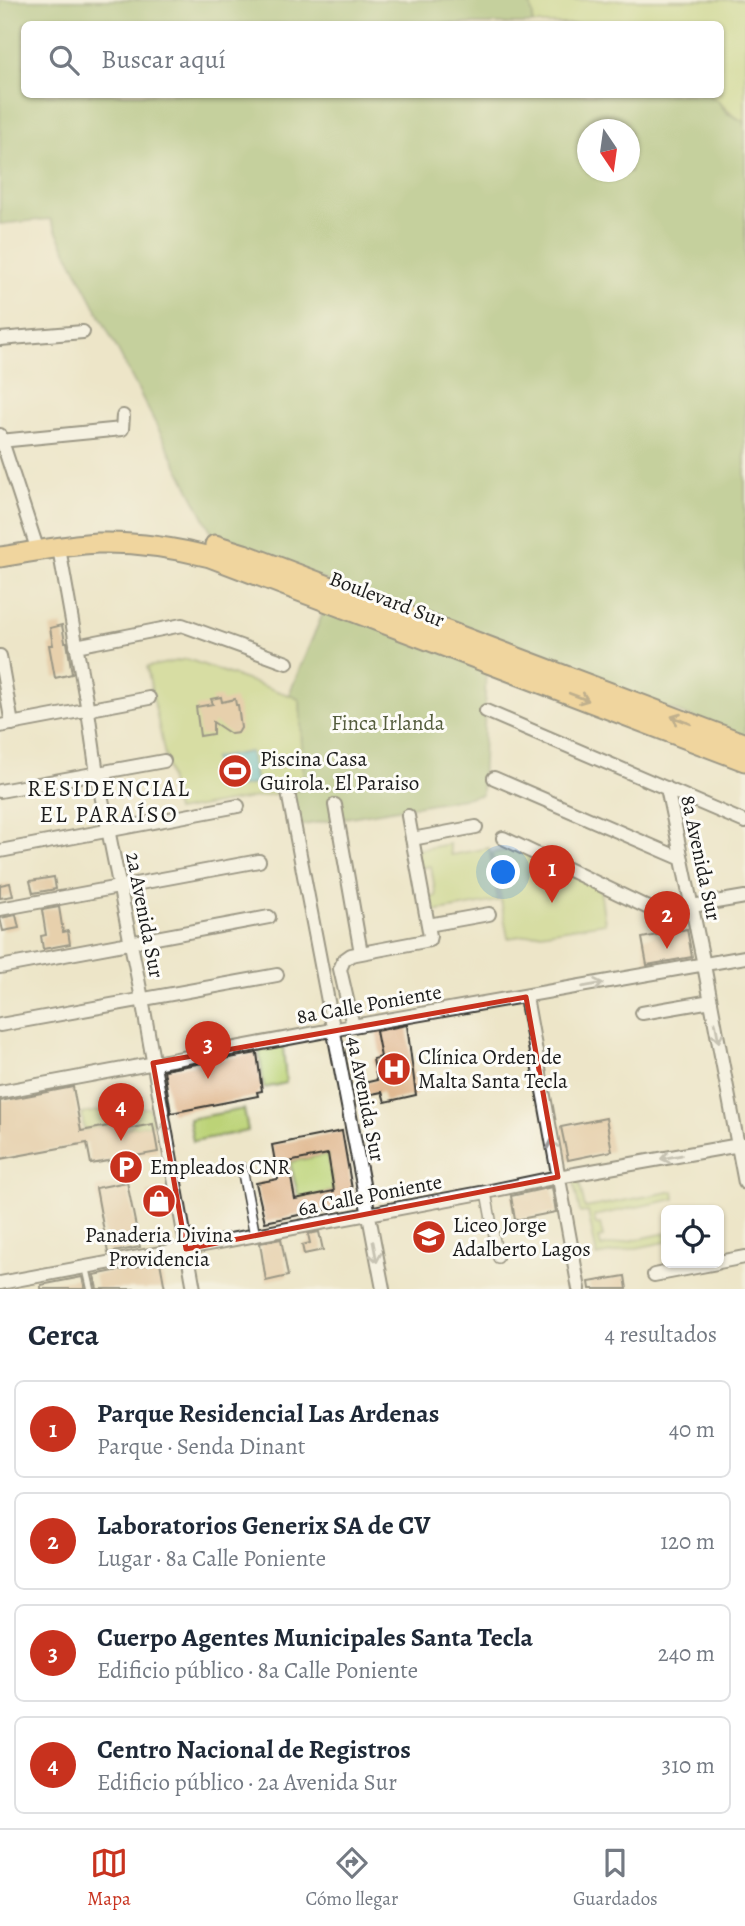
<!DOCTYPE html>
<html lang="es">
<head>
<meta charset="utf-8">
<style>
  body { margin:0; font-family:Alegreya,serif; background:#f2f2f3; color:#1f2937 }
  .controls { position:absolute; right:21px; bottom:21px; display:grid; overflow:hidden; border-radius:10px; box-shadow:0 2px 5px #0004 }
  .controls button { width:63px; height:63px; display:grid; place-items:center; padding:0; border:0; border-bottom:2px solid #e0e1e3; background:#fff; color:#1f2937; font:35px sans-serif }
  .compass { position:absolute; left:577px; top:119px; width:63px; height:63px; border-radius:50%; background:#fff; box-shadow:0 2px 5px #0004; rotate:167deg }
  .you { position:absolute; left:504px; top:873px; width:24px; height:24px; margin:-18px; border:5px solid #fff; border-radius:50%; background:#1a73e8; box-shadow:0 0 0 10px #1a73e833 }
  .badge { display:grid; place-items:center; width:46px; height:46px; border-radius:50%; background:#c8321e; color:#fff; font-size:23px; font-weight:700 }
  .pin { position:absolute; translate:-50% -58px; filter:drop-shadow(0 2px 4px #0008) }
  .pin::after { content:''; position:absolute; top:37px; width:24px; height:21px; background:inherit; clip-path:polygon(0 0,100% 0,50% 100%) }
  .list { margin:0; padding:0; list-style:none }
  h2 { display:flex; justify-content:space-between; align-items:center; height:91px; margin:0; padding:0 28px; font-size:30px }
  h2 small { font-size:23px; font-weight:400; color:#747a83 }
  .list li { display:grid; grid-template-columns:46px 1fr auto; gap:21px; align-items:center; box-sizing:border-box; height:98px; margin:0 14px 14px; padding:0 14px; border:2px solid #e0e1e3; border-radius:10px }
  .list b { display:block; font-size:26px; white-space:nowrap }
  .list p { margin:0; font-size:23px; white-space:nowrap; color:#747a83 }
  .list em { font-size:23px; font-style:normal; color:#747a83 }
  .icon { flex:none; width:38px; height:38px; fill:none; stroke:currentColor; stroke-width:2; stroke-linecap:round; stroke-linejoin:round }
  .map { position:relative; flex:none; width:745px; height:1289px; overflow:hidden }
  .search { position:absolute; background:#fff; box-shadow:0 2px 5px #0004; left:21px; right:21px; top:21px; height:77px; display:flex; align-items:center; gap:18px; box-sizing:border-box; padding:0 24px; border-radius:10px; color:#747a83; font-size:26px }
  .sheet { height:539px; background:#fff }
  nav { display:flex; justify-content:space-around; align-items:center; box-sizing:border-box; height:98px; border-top:2px solid #e0e1e3; background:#fff; font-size:19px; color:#747a83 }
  nav a { display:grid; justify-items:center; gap:4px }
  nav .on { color:#c8321e }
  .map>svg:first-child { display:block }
  .green { fill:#bcd377; stroke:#6c784a; stroke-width:2 }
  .forest { fill:#95b568; stroke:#586842; stroke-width:2; fill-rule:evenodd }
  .water { fill:#54bdd0; stroke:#386c76; stroke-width:2 }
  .building { fill:#dfb58b; fill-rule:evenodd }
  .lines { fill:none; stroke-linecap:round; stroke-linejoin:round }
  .service-casing { stroke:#3b3a36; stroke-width:10 }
  .pedestrian-casing { stroke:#3b3a36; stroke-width:12 }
  .minor-casing { stroke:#3b3a36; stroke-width:16 }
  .trunk-casing { stroke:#3b3a36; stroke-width:23 }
  .service { stroke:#fff; stroke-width:6 }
  .pedestrian { stroke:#fff; stroke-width:9 }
  .minor { stroke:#fff; stroke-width:12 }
  .trunk { stroke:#f4c16b; stroke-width:19 }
  .oneway { stroke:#886e44 }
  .oneway2 { stroke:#999 }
  .marked { fill:none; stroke:#c8321e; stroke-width:5; stroke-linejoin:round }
  .labels { text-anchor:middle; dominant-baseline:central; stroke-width:6; stroke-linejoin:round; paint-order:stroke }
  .street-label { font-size:21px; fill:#1c1c1c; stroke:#fdfcf7 }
  .park-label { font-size:21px; fill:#545c3c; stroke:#fdfcf7 }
  .poi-label { font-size:21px; fill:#1c1c1c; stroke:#fdfcf7; text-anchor:start }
  .neighbourhood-label { font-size:23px; letter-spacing:2px; fill:#1c1c1c; stroke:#fdfcf7 }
</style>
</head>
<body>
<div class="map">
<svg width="745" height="1289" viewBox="0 0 745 1289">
  <rect width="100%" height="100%" fill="#fdfcf7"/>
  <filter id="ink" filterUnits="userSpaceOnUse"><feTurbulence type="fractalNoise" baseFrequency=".0143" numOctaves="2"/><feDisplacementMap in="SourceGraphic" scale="14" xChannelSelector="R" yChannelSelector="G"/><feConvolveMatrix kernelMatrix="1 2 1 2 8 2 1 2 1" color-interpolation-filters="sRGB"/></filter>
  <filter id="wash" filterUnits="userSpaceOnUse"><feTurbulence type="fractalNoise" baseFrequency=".00686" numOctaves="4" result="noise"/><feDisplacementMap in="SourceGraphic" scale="28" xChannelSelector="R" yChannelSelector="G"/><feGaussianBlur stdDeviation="1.57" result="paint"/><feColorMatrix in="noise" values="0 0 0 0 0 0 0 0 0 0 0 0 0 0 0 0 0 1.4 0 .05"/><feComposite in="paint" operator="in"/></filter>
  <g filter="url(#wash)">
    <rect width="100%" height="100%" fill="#ede5c8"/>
    <path class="green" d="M 529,0 L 745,0 L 745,122 C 726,115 723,100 706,95 L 720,94 L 720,24 L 532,24 L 533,16 Z
      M 187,659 L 300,699 L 304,789 L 176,811 L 147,667 Z
      M 449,844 L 451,855 L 489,848 L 498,901 L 427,913 L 425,899 L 436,896 L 431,866 L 419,868 L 416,850 Z
      M 518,848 L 599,883 L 605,923 L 508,938 L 492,853 Z
      M 283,1046 L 286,1083 L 264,1088 L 259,1050 Z
      M 116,1107 L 123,1112 L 108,1126 L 84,1130 L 82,1114 Z
      M 138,1107 L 141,1108 L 149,1108 L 153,1124 L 127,1129 L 135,1122 L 133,1112 Z
      M 244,1109 L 248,1131 L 193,1141 L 189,1119 Z
      M 328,1154 L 334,1191 L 299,1199 L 290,1162 Z
      M 578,1177 L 585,1208 L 674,1191 L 675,1199 L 594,1216 L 596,1225 L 600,1224 L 603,1237 L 599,1238 L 601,1247 L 666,1233 L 666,1242 L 597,1256 L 588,1212 L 580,1213 L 573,1178 Z"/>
    <path class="forest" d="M 0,0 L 529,0 L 533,16 L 532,24 L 24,24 L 24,94 L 706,94 L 718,101 L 727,113 L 745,122 L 745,737 L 215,539 L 50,219 L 0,224 ZM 588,130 L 630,130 L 630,172 L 588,172 Z
      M 325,608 L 486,666 L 482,795 L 297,826 L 292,792 L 304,789 L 300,700 L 289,694 Z"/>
    <path class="water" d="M 250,752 L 256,784 L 220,790 L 214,758 Z"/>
    <g id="blocks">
      <path class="building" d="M 62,625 L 65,642 L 67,642 L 72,674 L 55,678 L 49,645 L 53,645 L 50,628 Z
        M 221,697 L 222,702 L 235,699 L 236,705 L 238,705 L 241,728 L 238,733 L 231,734 L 213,722 L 213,734 L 200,736 L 196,707 L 213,704 L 211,699 Z
        M 54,877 L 56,889 L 33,893 L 30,881 Z
        M 10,883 L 13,896 L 0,898 L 0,885 Z
        M 59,907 L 63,932 L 68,931 L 70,944 L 43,949 L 41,936 L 46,935 L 42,910 Z
        M 16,915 L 19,928 L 3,931 L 0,918 Z
        M 687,929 L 692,957 L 647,965 L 642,938 Z
        M 407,1025 L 416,1095 L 385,1102 L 382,1092 L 357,1097 L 355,1085 L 377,1080 L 373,1059 L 381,1057 L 376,1031 Z
        M 257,1053 L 262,1091 L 257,1092 L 258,1096 L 171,1113 L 164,1070 Z
        M 73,1087 L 81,1131 L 108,1126 L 112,1122 L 127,1129 L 153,1124 L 158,1152 L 91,1164 L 87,1143 L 0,1159 L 0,1101 Z
        M 606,1118 L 612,1151 L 568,1160 L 561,1127 Z
        M 342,1131 L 354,1201 L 352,1204 L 265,1222 L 256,1183 L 278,1179 L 272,1145 ZM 328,1154 L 334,1191 L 295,1199 L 288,1162 Z
        M 127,1182 L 140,1247 L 108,1253 L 96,1188 Z
        M 552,1187 L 556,1212 L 515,1220 L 511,1196 Z
        M 166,1189 L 170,1210 L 152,1213 L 147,1192 Z
        M 319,1232 L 323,1250 L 304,1254 L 302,1245 L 310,1243 L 308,1234 Z
        M 281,1239 L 288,1276 L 266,1281 L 260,1243 Z
        M 160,1262 L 165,1289 L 97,1289 L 94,1275 Z
        M 625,1276 L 627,1289 L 590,1289 L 589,1282 Z
        M 82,1277 L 85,1289 L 41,1289 L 41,1285 Z"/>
    </g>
  </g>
  <g filter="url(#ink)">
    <use href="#blocks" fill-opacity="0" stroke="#3b3a36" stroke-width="2"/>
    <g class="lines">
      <g class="service-casing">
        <path id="service" d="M 86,1267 L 91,1289"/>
      </g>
      <g class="pedestrian-casing">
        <path id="pedestrian" d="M 242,1168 L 255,1236
          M 486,1192 L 498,1258"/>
      </g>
      <g class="minor-casing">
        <path id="minor" d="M 0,339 L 83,332
          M 0,435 L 38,551
          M 0,441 L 122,429 L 123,416
          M 59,548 L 88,711 L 97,774 L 142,999 L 194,1289
          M 76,646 L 182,625 L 287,663
          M 0,656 L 12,724
          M 486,711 L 745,822
          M 0,726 L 149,698
          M 494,778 L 682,859
          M 667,788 L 704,965 L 745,1183
          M 0,791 L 164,761
          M 288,792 L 383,1289
          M 335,805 L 361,953
          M 503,838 L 657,912 L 745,897
          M 412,839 L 476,827
          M 0,851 L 238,806
          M 0,909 L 259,861
          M 428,925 L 489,914
          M 0,967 L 269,917
          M 526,997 L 579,1289
          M 642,1013 L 711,1001
          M 0,1025 L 277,975
          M 353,1026 L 340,969 L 344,960 L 351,955 L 425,941 L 429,940 L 430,936 L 408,816
          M 0,1092 L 353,1026 L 745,957
          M 719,1262 L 745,1257
          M 654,1275 L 717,1263
          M 0,1283 L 486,1192 L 558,1177 L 745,1144"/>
      </g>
      <g class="trunk-casing">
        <path id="trunk" d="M 215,545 L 244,554 L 745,744
          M 0,557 C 32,552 64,545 97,543 C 135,542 172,547 210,557 L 745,761"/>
      </g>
      <use href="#service" class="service"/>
      <use href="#pedestrian" class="pedestrian"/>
      <use href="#minor" class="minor"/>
      <use href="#trunk" class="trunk"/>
    </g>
    <defs><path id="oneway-shaft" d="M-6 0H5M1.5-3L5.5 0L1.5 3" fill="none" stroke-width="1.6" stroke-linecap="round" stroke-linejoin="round" transform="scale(1.75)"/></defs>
    <g class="oneway">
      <use href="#oneway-shaft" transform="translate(579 697) rotate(21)"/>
      <use href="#oneway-shaft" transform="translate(681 720) rotate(-159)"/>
    </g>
    <g class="oneway2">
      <use href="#oneway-shaft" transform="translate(593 985) rotate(-10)"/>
      <use href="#oneway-shaft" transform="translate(717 1032) rotate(79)"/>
      <use href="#oneway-shaft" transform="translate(165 1133) rotate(-100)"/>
      <use href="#oneway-shaft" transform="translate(553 1150) rotate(-100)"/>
      <use href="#oneway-shaft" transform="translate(671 1157) rotate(170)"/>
      <use href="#oneway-shaft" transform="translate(375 1252) rotate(79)"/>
    </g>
  </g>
  <path d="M0 0H745V1289H0ZM 526,997 L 558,1177 L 186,1249 L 153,1063 Z" fill="#ede5c8" fill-opacity=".55" fill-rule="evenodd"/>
  <path class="marked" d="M 526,997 L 558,1177 L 186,1249 L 153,1063 Z"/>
  <defs>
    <g id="stadium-disc" transform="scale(1.75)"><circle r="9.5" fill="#c8321e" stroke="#fdfcf7"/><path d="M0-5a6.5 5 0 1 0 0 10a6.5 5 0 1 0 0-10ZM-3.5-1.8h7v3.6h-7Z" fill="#fff"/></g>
    <g id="hospital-disc" transform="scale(1.75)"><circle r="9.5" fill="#c8321e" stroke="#fdfcf7"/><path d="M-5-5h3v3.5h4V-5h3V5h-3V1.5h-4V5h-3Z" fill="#fff"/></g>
    <g id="parking-disc" transform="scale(1.75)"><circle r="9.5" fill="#c8321e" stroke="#fdfcf7"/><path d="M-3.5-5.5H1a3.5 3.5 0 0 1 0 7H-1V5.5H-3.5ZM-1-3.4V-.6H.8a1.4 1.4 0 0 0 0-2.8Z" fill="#fff"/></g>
    <g id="shop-disc" transform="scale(1.75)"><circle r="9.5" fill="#c8321e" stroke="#fdfcf7"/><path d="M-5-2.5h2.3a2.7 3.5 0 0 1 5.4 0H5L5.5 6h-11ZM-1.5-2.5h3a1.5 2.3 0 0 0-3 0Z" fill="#fff"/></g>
    <g id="school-disc" transform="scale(1.75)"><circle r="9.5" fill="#c8321e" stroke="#fdfcf7"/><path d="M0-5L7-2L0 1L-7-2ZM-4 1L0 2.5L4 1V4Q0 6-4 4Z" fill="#fff"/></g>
  </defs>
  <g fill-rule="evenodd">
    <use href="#stadium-disc" x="235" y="771"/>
    <use href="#hospital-disc" x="394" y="1069"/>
    <use href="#parking-disc" x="126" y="1167"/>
    <use href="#shop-disc" x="159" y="1201"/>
    <use href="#school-disc" x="429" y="1237"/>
  </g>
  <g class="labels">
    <g class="street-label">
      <text transform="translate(387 599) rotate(21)">Boulevard Sur</text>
      <text transform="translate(701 858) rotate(78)">8a Avenida Sur</text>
      <text transform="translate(145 915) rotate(79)">2a Avenida Sur</text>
      <text transform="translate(369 1004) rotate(-10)">8a Calle Poniente</text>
      <text transform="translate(366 1099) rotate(79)">4a Avenida Sur</text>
      <text transform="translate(370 1195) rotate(-11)">6a Calle Poniente</text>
    </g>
    <g class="park-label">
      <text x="388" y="723">Finca Irlanda</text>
    </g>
    <g class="poi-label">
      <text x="260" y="759">Piscina Casa<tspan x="260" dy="24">Guirola. El Paraiso</tspan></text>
      <text x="418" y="1057">Clínica Orden de<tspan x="418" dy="24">Malta Santa Tecla</tspan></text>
      <text x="150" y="1167">Empleados CNR</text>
      <text x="453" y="1225">Liceo Jorge<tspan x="453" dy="24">Adalberto Lagos</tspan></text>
      <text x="159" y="1235" text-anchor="middle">Panaderia Divina<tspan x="159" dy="24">Providencia</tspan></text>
    </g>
    <g class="neighbourhood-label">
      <text x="109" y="788">RESIDENCIAL<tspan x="109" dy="26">EL PARAÍSO</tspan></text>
    </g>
  </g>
</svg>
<div class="controls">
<button><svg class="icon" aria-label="locate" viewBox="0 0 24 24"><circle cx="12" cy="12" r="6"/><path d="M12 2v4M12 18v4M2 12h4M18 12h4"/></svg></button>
</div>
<svg class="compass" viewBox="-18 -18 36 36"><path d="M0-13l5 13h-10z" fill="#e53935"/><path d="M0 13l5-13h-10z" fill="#747a83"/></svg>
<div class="you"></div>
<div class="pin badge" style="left:552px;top:903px">1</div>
<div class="pin badge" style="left:667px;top:949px">2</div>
<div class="pin badge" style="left:208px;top:1079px">3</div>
<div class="pin badge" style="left:121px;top:1141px">4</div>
<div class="search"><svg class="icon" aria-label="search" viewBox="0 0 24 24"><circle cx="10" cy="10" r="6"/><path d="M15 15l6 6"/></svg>Buscar aquí</div>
</div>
<section class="sheet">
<h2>Cerca<small>4 resultados</small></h2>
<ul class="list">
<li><span class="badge">1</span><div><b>Parque Residencial Las Ardenas</b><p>Parque · Senda Dinant</p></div><em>40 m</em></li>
<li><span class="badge">2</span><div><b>Laboratorios Generix SA de CV</b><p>Lugar · 8a Calle Poniente</p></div><em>120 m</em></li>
<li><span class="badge">3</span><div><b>Cuerpo Agentes Municipales Santa Tecla</b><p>Edificio público · 8a Calle Poniente</p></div><em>240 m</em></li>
<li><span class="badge">4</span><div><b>Centro Nacional de Registros</b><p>Edificio público · 2a Avenida Sur</p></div><em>310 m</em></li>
</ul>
</section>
<nav>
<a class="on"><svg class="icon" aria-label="map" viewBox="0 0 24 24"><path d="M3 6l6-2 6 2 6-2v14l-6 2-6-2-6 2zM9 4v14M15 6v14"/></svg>Mapa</a>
<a><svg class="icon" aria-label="directions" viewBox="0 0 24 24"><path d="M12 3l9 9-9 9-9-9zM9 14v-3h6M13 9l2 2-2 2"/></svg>Cómo llegar</a>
<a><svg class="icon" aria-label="saved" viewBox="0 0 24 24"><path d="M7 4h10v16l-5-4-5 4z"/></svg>Guardados</a>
</nav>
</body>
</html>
